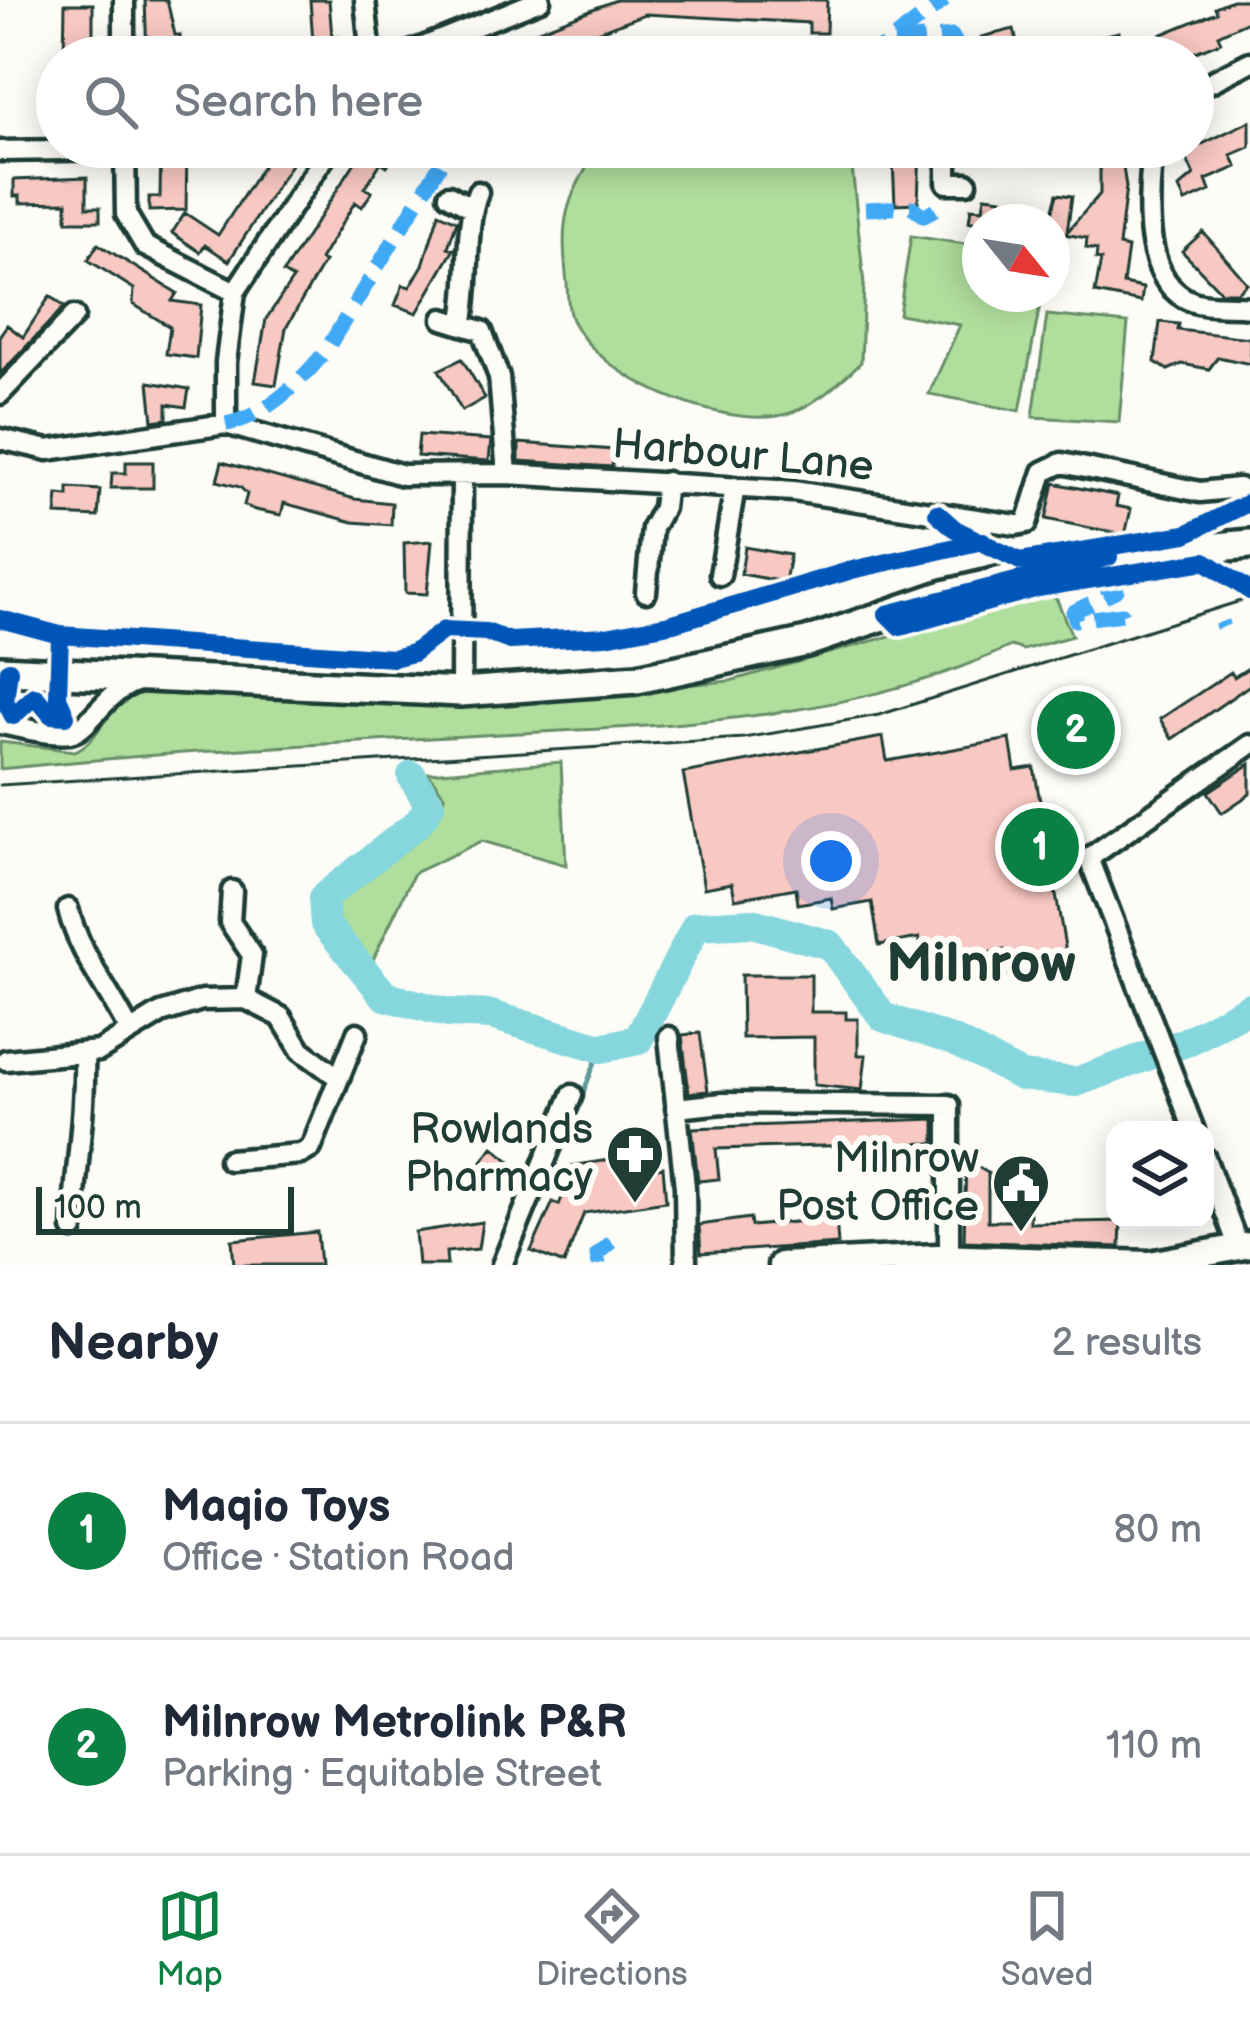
<!DOCTYPE html>
<html lang="en">
<head>
<meta charset="utf-8">
<style>
  body { margin:0; font-family:"Balsamiq Sans",sans-serif; background:#f2f2f3; color:#1f2937 }
  .controls { position:absolute; right:36px; bottom:36px; display:grid; overflow:hidden; border-radius:24px; box-shadow:0 6px 30px #0003 }
  .controls button { width:108px; height:108px; display:grid; place-items:center; padding:0; border:0; border-bottom:3px solid #e0e1e3; background:#fff; color:#1f2937; font:60px sans-serif }
  .compass { position:absolute; left:962px; top:204px; width:108px; height:108px; border-radius:50%; background:#fff; box-shadow:0 6px 30px #0003; rotate:120deg }
  .scale { position:absolute; left:36px; bottom:30px; width:258px; box-sizing:border-box; padding-left:12px; border:6px solid #1f3d34; border-top:0; font-size:33px; line-height:42px; white-space:nowrap; color:#1f3d34; -webkit-text-stroke:9px #fdfcf7; paint-order:stroke }
  .you { position:absolute; left:831px; top:861px; width:42px; height:42px; margin:-30px; border:9px solid #fff; border-radius:50%; background:#1a73e8; box-shadow:0 0 0 18px #1a73e833 }
  .badge { display:grid; place-items:center; width:78px; height:78px; border-radius:50%; background:#0b8043; color:#fff; font-size:39px; font-weight:700 }
  .pin { position:absolute; translate:-50% -50%; border:6px solid #fff; box-shadow:0 3px 12px #0006 }
  .list { margin:0; padding:0; list-style:none }
  h2 { display:flex; justify-content:space-between; align-items:center; height:156px; margin:0; padding:0 48px; font-size:51px }
  h2 small { font-size:39px; font-weight:400; color:#747a83 }
  .list li { display:grid; grid-template-columns:78px 1fr auto; gap:36px; align-items:center; box-sizing:border-box; height:216px; padding:0 48px; border-top:3px solid #e0e1e3 }
  .list b { display:block; font-size:45px; white-space:nowrap }
  .list p { margin:0; font-size:39px; white-space:nowrap; color:#747a83 }
  .list em { font-size:39px; font-style:normal; color:#747a83 }
  .icon { flex:none; width:66px; height:66px; fill:none; stroke:currentColor; stroke-width:2; stroke-linecap:round; stroke-linejoin:round }
  .map { position:relative; flex:none; width:1250px; height:1265px; overflow:hidden }
  .search { position:absolute; background:#fff; box-shadow:0 6px 30px #0003; left:36px; right:36px; top:36px; height:132px; display:flex; align-items:center; gap:30px; box-sizing:border-box; padding:0 42px; border-radius:66px; color:#747a83; font-size:45px }
  .sheet { height:588px; background:#fff }
  nav { display:flex; justify-content:space-around; align-items:center; box-sizing:border-box; height:168px; border-top:3px solid #e0e1e3; background:#fff; font-size:33px; color:#747a83 }
  nav a { display:grid; justify-items:center; gap:6px }
  nav .on { color:#0b8043 }
  .map>svg:first-child { display:block }
  .green { fill:#b0de9d; stroke:#688e68; stroke-width:3 }
  .lines { fill:none; stroke-linecap:round; stroke-linejoin:round }
  .stream { stroke:#5c9999; stroke-width:4.5 }
  .river { stroke:#85d7dd; stroke-width:30 }
  .building { fill:#f8c8c2; stroke:#1f3d34; stroke-width:3 }
  .street-casing { stroke:#1f3d34; stroke-width:27 }
  .secondary-casing { stroke:#1f3d34; stroke-width:33 }
  .primary-casing { stroke:#1f3d34; stroke-width:36 }
  .street { stroke:#fdfcf7; stroke-width:18 }
  .secondary { stroke:#fdfcf7; stroke-width:24 }
  .primary { stroke:#fdfcf7; stroke-width:27 }
  .tram { stroke:#1f3d34; stroke-width:3 }
  .quiet { stroke:#3fa9f5; stroke-width:15; stroke-dasharray:30 15; stroke-linecap:butt }
  .cycleway-casing { stroke:#fdfcf7; stroke-width:26 }
  .cycleway { stroke:#0057b8; stroke-width:18 }
  .labels { text-anchor:middle; dominant-baseline:central; stroke-width:12; stroke-linejoin:round; paint-order:stroke }
  .street-label { font-size:42px; fill:#1f3d34; stroke:#fdfcf7 }
  .poi-label { font-size:42px; fill:#1f3d34; stroke:#fdfcf7; text-anchor:end }
  .district-label { font-size:54px; font-weight:bold; fill:#1f3d34; stroke:#fdfcf7 }
</style>
</head>
<body>
<div class="map">
<svg width="1250" height="1265" viewBox="0 0 1250 1265">
  <rect width="100%" height="100%" fill="#fdfcf7"/>
  <filter id="ink" filterUnits="userSpaceOnUse"><feTurbulence type="fractalNoise" baseFrequency=".00833" numOctaves="2"/><feDisplacementMap in="SourceGraphic" scale="24" xChannelSelector="R" yChannelSelector="G"/><feConvolveMatrix kernelMatrix="1 2 1 2 8 2 1 2 1" color-interpolation-filters="sRGB"/></filter>
  <g filter="url(#ink)">
    <path class="green" d="M 599,147 L 850,147 L 864,284 L 861,362 C 838,384 810,411 778,416 C 715,425 601,380 572,320 C 567,311 568,294 567,284 C 560,217 564,204 599,147 Z
      M 911,236 L 980,246 L 980,294 L 1042,294 L 1020,411 L 929,394 L 960,325 L 899,314 Z
      M 1047,315 L 1128,323 L 1119,422 L 1033,417 Z
      M 1046,592 L 1057,600 L 1072,636 L 1023,650 L 1011,646 C 847,724 660,725 483,735 C 321,744 161,752 0,769 L 0,742 L 75,751 C 104,738 104,704 136,693 L 438,706 L 730,681 Z
      M 561,762 L 566,865 L 482,841 L 414,873 L 370,966 L 332,924 L 334,898 C 367,875 440,839 444,795 L 428,773 Z"/>
    <g class="lines">
      <path class="stream" d="M 514,1265 L 601,1048"/>
      <path class="river" d="M 412,776 L 430,805 L 419,822 L 323,898 L 325,924 L 385,996 L 448,1013 L 491,1015 L 601,1048 L 638,1040 L 696,926 L 752,923 L 830,945 L 883,1017 L 954,1041 L 1021,1076 L 1076,1082 L 1186,1042 L 1250,1007"/>
    </g>
    <path class="building" d="M 145,0 L 167,0 L 175,35 L 180,35 L 181,55 L 147,56 Z
      M 310,0 L 329,0 L 332,37 L 339,36 L 341,57 L 314,57 Z
      M 616,0 L 827,0 L 826,33 L 809,33 L 809,23 L 645,14 L 530,57 L 469,57 Z
      M 1232,0 L 1250,0 L 1250,20 L 1218,35 L 1221,42 L 1183,57 L 1129,57 L 1126,41 L 1153,38 L 1217,12 L 1215,7 Z
      M 65,4 L 93,4 L 93,57 L 64,57 Z
      M 1014,29 L 1020,57 L 984,51 L 981,37 Z
      M 1119,32 L 1123,53 L 1034,57 L 1033,51 Z
      M 1250,121 L 1250,147 L 1231,155 L 1237,167 L 1206,180 L 1210,191 L 1185,202 L 1179,188 L 1194,175 L 1184,153 Z
      M 161,147 L 187,147 L 186,210 L 149,211 L 149,197 L 160,197 Z
      M 275,147 L 302,147 L 229,261 L 205,245 L 200,252 L 172,233 L 185,213 L 218,235 Z
      M 357,147 L 399,147 L 387,166 L 381,162 L 365,188 L 372,192 L 362,207 L 355,202 L 320,260 L 324,262 L 286,328 L 276,385 L 255,382 L 266,319 L 293,279 L 283,273 L 363,150 Z
      M 865,147 L 920,147 L 918,203 L 895,204 L 893,161 Z
      M 1120,147 L 1126,187 L 1119,246 L 1128,248 L 1123,284 L 1143,288 L 1141,302 L 1095,293 L 1101,260 L 1096,259 L 1097,250 L 1086,248 L 1087,238 L 1052,232 L 1052,222 L 969,222 L 971,208 L 983,209 L 985,196 L 1002,198 L 1000,206 L 1052,213 L 1057,194 L 1072,196 L 1067,232 L 1100,194 L 1100,148 Z
      M 87,177 L 87,207 L 100,207 L 100,221 L 67,221 L 67,202 L 20,203 L 20,196 L 14,196 L 14,180 Z
      M 439,213 L 457,221 L 448,247 L 454,249 L 417,313 L 395,305 L 403,285 L 410,287 L 423,265 Z
      M 1203,232 L 1247,283 L 1237,292 L 1221,292 L 1182,251 Z
      M 98,244 L 177,293 L 172,301 L 201,305 L 196,358 L 166,354 L 170,327 L 133,304 L 134,289 L 88,260 Z
      M 50,296 L 64,307 L 0,374 L 0,335 L 7,325 L 23,337 Z
      M 1160,322 L 1179,324 L 1178,330 L 1250,338 L 1250,364 L 1218,357 L 1209,369 L 1182,364 L 1168,370 L 1155,362 Z
      M 462,359 L 485,398 L 462,411 L 439,370 Z
      M 149,382 L 189,389 L 186,407 L 167,404 L 167,419 L 153,421 Z
      M 419,435 L 491,440 L 489,461 L 417,456 Z
      M 519,443 L 614,450 L 612,467 L 519,461 Z
      M 126,462 L 153,462 L 153,488 L 111,488 L 112,473 L 126,473 Z
      M 222,462 L 355,499 L 392,503 L 391,525 L 353,522 L 284,503 L 281,515 L 255,510 L 244,505 L 247,494 L 240,487 L 217,481 Z
      M 1054,483 L 1118,496 L 1116,506 L 1131,509 L 1125,535 L 1046,519 Z
      M 68,488 L 100,490 L 98,517 L 56,515 L 58,495 L 68,496 Z
      M 432,541 L 427,594 L 405,593 L 404,543 Z
      M 745,547 L 790,555 L 785,582 L 741,574 Z
      M 1250,667 L 1250,685 L 1172,739 L 1160,719 L 1231,672 L 1234,677 Z
      M 883,737 L 887,761 L 1010,739 L 1015,770 L 1034,767 L 1068,964 L 1008,975 L 1004,950 L 924,964 L 919,938 L 879,945 L 872,902 L 833,909 L 831,898 L 798,904 L 796,888 L 735,899 L 732,883 L 704,888 L 683,773 Z
      M 1250,764 L 1250,794 L 1222,813 L 1208,792 Z
      M 741,975 L 811,975 L 811,1012 L 846,1012 L 846,1019 L 858,1019 L 858,1055 L 866,1055 L 862,1090 L 814,1085 L 814,1037 L 742,1038 Z
      M 700,1033 L 708,1091 L 689,1093 L 682,1035 Z
      M 935,1119 L 935,1143 L 716,1149 L 719,1179 L 698,1181 L 692,1128 Z
      M 493,1147 L 525,1173 L 516,1196 L 478,1166 Z
      M 622,1158 L 624,1174 L 663,1167 L 666,1201 L 584,1213 L 564,1264 L 531,1251 L 553,1202 L 559,1205 L 565,1190 L 574,1189 L 570,1166 Z
      M 966,1160 L 988,1173 L 988,1221 L 1016,1221 L 1016,1214 L 1030,1214 L 1030,1223 L 1121,1221 L 1120,1247 L 964,1241 Z
      M 750,1218 L 751,1226 L 836,1218 L 838,1244 L 701,1253 L 699,1225 Z
      M 482,1222 L 478,1249 L 446,1252 L 447,1265 L 418,1265 L 415,1232 Z
      M 317,1232 L 320,1265 L 234,1265 L 232,1240 Z"/>
    <g class="lines">
      <g class="street-casing">
        <path id="street" d="M 124,0 L 124,57
          M 365,0 L 371,57
          M 398,57 L 540,0
          M 1193,91 L 1250,62
          M 125,147 L 126,214 L 145,246 L 235,292
          M 947,147 L 947,183 L 967,183
          M 1153,147 C 1149,193 1138,282 1193,302 C 1211,308 1232,304 1250,307
          M 0,151 L 125,149
          M 449,195 L 472,208
          M 443,319 L 482,331 L 499,377 L 507,474
          M 462,325 C 472,281 463,230 478,192
          M 0,394 L 74,316
          M 226,424 L 226,362 L 235,292 L 331,147
          M 0,439 L 48,450 L 226,424 L 403,475 L 507,474 L 793,491 L 1016,525 L 1027,523 L 1043,472 L 1062,463 L 1200,492 L 1239,488
          M 720,575 L 735,487
          M 646,592 L 652,528 L 663,508 L 666,482
          M 461,692 L 462,475
          M 0,724 C 21,727 49,736 70,733 C 89,731 103,692 139,681
          M 232,891 L 230,922 L 252,955 L 246,999
          M 68,909 C 79,954 109,990 130,1032
          M 669,1037 L 685,1187 L 686,1265
          M 6,1060 L 99,1051 L 161,1013 L 202,1000 L 246,999 L 281,1017 L 301,1050 L 339,1078
          M 676,1108 L 723,1103 L 949,1105 L 949,1257
          M 1194,1130 L 1089,858 L 1250,745
          M 1205,1158 L 1239,1248
          M 229,1160 L 301,1154 L 311,1148 L 357,1033
          M 73,1229 C 75,1169 86,1112 84,1052
          M 502,1265 L 572,1095"/>
      </g>
      <g class="secondary-casing">
        <path id="secondary" d="M 781,1265 L 937,1257 L 1150,1264 L 1250,1245"/>
      </g>
      <g class="primary-casing">
        <path id="primary" d="M 0,670 L 461,692 L 637,679 L 807,642 L 944,595 L 1035,573 L 1109,557 L 1250,544"/>
      </g>
      <use href="#street" class="street"/>
      <use href="#secondary" class="secondary"/>
      <use href="#primary" class="primary"/>
      <path class="tram" d="M 0,785 L 744,738 L 879,715 L 1250,598"/>
      <path class="quiet" d="M 894,42 L 952,36 L 964,57
        M 641,57 L 692,57
        M 855,57 L 883,47 L 945,0
        M 865,209 L 912,207 L 924,216 L 946,202
        M 226,424 C 266,417 300,382 325,352 L 451,147
        M 1102,586 L 1117,590 L 1073,612 L 1076,620 L 1122,614 L 1124,619
        M 1221,622 L 1223,627
        M 599,1265 L 597,1255 L 612,1242"/>
      <g class="cycleway-casing">
        <path id="cycleway" d="M 937,513 L 955,529 L 1020,561 L 1186,534 L 1250,502
          M 1109,557 L 887,614 L 900,627 L 1038,588 L 1205,561 L 1250,591
          M 0,619 L 60,635 L 393,658 L 413,653 L 444,630 L 486,632 L 510,641 L 606,636 L 670,624 L 852,570 L 983,541
          M 9,670 L 5,701 L 13,716 L 35,696 L 51,715 L 66,716 L 58,697 L 60,635"/>
      </g>
      <use href="#cycleway" class="cycleway"/>
    </g>
  </g>
  <defs>
    <g id="pharmacy-pin" transform="scale(3)"><path d="M0 17L-7.5 6A9.5 9.5 0 1 1 7.5 6Z" fill="#1f3d34" stroke="#fdfcf7"/><path d="M-2-6h4v4h4v4h-4v4h-4v-4h-4v-4h4Z" fill="#fff"/></g>
    <g id="civic-pin" transform="scale(3)"><path d="M0 17L-7.5 6A9.5 9.5 0 1 1 7.5 6Z" fill="#1f3d34" stroke="#fdfcf7"/><path d="M-.6-6.5H3V-4.5H.6V-3L4-1V1h2V6H-6V1h2V-1L-.6-3ZM-1.2 2.5V6h2.4V2.5Z" fill="#fff"/></g>
  </defs>
  <g fill-rule="evenodd">
    <use href="#pharmacy-pin" x="635" y="1154"/>
    <use href="#civic-pin" x="1021" y="1183"/>
  </g>
  <g class="labels">
    <g class="street-label">
      <text transform="translate(743 456) rotate(5)">Harbour Lane</text>
    </g>
    <g class="poi-label">
      <text x="593" y="1130">Rowlands<tspan x="593" dy="48">Pharmacy</tspan></text>
      <text x="979" y="1159">Milnrow<tspan x="979" dy="48">Post Office</tspan></text>
    </g>
    <g class="district-label">
      <text x="981" y="964">Milnrow</text>
    </g>
  </g>
</svg>
<div class="controls">
<button><svg class="icon" aria-label="layers" viewBox="0 0 24 24"><path d="M12 4l9 5-9 5-9-5zM3 14l9 5 9-5"/></svg></button>
</div>
<svg class="compass" viewBox="-18 -18 36 36"><path d="M0-13l5 13h-10z" fill="#e53935"/><path d="M0 13l5-13h-10z" fill="#747a83"/></svg>
<div class="scale">100 m</div>
<div class="you"></div>
<div class="pin badge" style="left:1040px;top:847px">1</div>
<div class="pin badge" style="left:1076px;top:730px">2</div>
<div class="search"><svg class="icon" aria-label="search" viewBox="0 0 24 24"><circle cx="10" cy="10" r="6"/><path d="M15 15l6 6"/></svg>Search here</div>
</div>
<section class="sheet">
<h2>Nearby<small>2 results</small></h2>
<ul class="list">
<li><span class="badge">1</span><div><b>Maqio Toys</b><p>Office · Station Road</p></div><em>80 m</em></li>
<li><span class="badge">2</span><div><b>Milnrow Metrolink P&amp;R</b><p>Parking · Equitable Street</p></div><em>110 m</em></li>
</ul>
</section>
<nav>
<a class="on"><svg class="icon" aria-label="map" viewBox="0 0 24 24"><path d="M3 6l6-2 6 2 6-2v14l-6 2-6-2-6 2zM9 4v14M15 6v14"/></svg>Map</a>
<a><svg class="icon" aria-label="directions" viewBox="0 0 24 24"><path d="M12 3l9 9-9 9-9-9zM9 14v-3h6M13 9l2 2-2 2"/></svg>Directions</a>
<a><svg class="icon" aria-label="saved" viewBox="0 0 24 24"><path d="M7 4h10v16l-5-4-5 4z"/></svg>Saved</a>
</nav>
</body>
</html>
